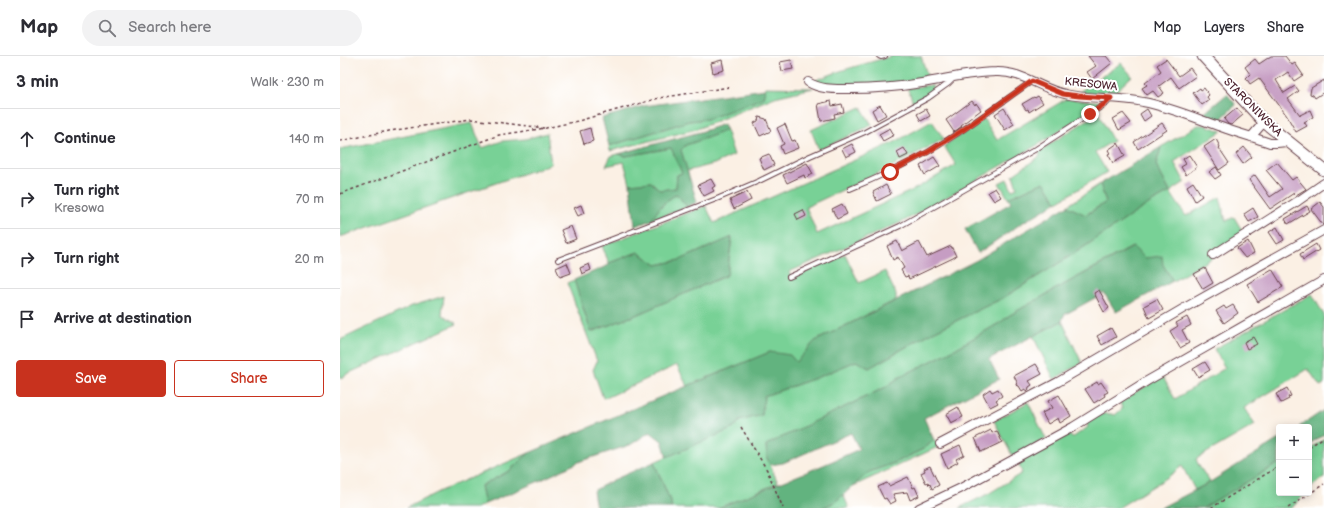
<!DOCTYPE html>
<html lang="en">
<head>
<meta charset="utf-8">
<style>
  body { margin:0; font-family:"Balsamiq Sans",sans-serif; background:#f2f2f3; color:#2b2b33 }
  .controls { position:absolute; right:12px; bottom:12px; display:grid; overflow:hidden; border-radius:4px; box-shadow:0 2px 10px #0003 }
  .controls button { width:36px; height:36px; display:grid; place-items:center; padding:0; border:0; border-bottom:1px solid #e1e1e2; background:#fff; color:#2b2b33; font:20px sans-serif }
  .stop { position:absolute; width:12px; height:12px; margin:-9px; border:3px solid #c8321e; border-radius:50%; background:#fff }
  .stop.end { background:#c8321e; border-color:#fff; box-shadow:0 1px 4px #0008 }
  .list { margin:0; padding:0; list-style:none }
  h2 { display:flex; justify-content:space-between; align-items:center; height:52px; margin:0; padding:0 16px; font-size:17px }
  h2 small { font-size:13px; font-weight:400; color:#7c7c81 }
  .list li { display:grid; grid-template-columns:26px 1fr auto; gap:12px; align-items:center; box-sizing:border-box; height:60px; padding:0 16px; border-top:1px solid #e1e1e2 }
  .list b { display:block; font-size:15px; white-space:nowrap }
  .list p { margin:0; font-size:13px; white-space:nowrap; color:#7c7c81 }
  .list em { font-size:13px; font-style:normal; color:#7c7c81 }
  .actions { display:flex; gap:8px; padding:12px 16px }
  .actions a { flex:1; padding:9px 0; border:1px solid #c8321e; border-radius:4px; text-align:center; font-size:14px; color:#c8321e }
  .actions .main { background:#c8321e; color:#fff }
  .icon { flex:none; width:22px; height:22px; fill:none; stroke:currentColor; stroke-width:2; stroke-linecap:round; stroke-linejoin:round }
  .map { position:relative; flex:none; width:984px; height:452px; overflow:hidden }
  header { display:flex; align-items:center; gap:24px; box-sizing:border-box; height:56px; padding:0 20px; background:#fff; border-bottom:1px solid #e1e1e2 }
  header strong { font-size:19px }
  nav { display:flex; gap:22px; margin-inline-start:auto; font-size:14px }
  .search { width:280px; height:36px; background:#f2f2f3; display:flex; align-items:center; gap:10px; box-sizing:border-box; padding:0 14px; border-radius:22px; color:#7c7c81; font-size:15px }
  main { display:flex }
  aside { flex:1; background:#fff }
  .map>svg:first-child { display:block }
  .green { fill:#78d196; stroke:#617860 }
  .forest { fill:#62b37f; stroke:#566955 }
  .building { fill:#c69dc3 }
  .lines { fill:none; stroke-linecap:round; stroke-linejoin:round }
  .lane-casing { stroke:#653e47; stroke-width:6 }
  .street-casing { stroke:#653e47; stroke-width:10 }
  .secondary-casing { stroke:#653e47; stroke-width:13 }
  .path { stroke:#653e47; stroke-width:1.5; stroke-dasharray:3 3; stroke-linecap:butt }
  .lane { stroke:#fff; stroke-width:4 }
  .street { stroke:#fff; stroke-width:8 }
  .secondary { stroke:#fff; stroke-width:11 }
  .route { stroke:#c8321e; stroke-width:5 }
  .labels { text-anchor:middle; dominant-baseline:central; stroke-width:4; stroke-linejoin:round; paint-order:stroke }
  .street-label { font-size:11px; fill:#4a1f2b; stroke:#fff }
</style>
</head>
<body>
<header>
<strong>Map</strong>
<div class="search"><svg class="icon" aria-label="search" viewBox="0 0 24 24"><circle cx="10" cy="10" r="6"/><path d="M15 15l6 6"/></svg>Search here</div>
<nav><a>Map</a><a>Layers</a><a>Share</a></nav>
</header>
<main>
<aside>
<h2>3 min<small>Walk · 230 m</small></h2>
<ul class="list">
<li><svg class="icon" aria-label="ahead" viewBox="0 0 24 24"><path d="M12 20V5M6 11l6-6 6 6"/></svg><div><b>Continue</b></div><em>140 m</em></li>
<li><svg class="icon" aria-label="right" viewBox="0 0 24 24"><path d="M7 20v-9h11M14 6l5 5-5 5"/></svg><div><b>Turn right</b><p>Kresowa</p></div><em>70 m</em></li>
<li><svg class="icon" aria-label="right" viewBox="0 0 24 24"><path d="M7 20v-9h11M14 6l5 5-5 5"/></svg><div><b>Turn right</b></div><em>20 m</em></li>
<li><svg class="icon" aria-label="arrive" viewBox="0 0 24 24"><path d="M6 21V4h12l-3 4 3 4H6"/></svg><div><b>Arrive at destination</b></div></li>
</ul>
<div class="actions"><a class="main">Save</a><a>Share</a></div>
</aside>
<div class="map">
<svg width="984" height="452" viewBox="0 0 984 452">
  <rect width="100%" height="100%" fill="#fff"/>
  <filter id="ink" filterUnits="userSpaceOnUse"><feTurbulence type="fractalNoise" baseFrequency=".025" numOctaves="2"/><feDisplacementMap in="SourceGraphic" scale="8" xChannelSelector="R" yChannelSelector="G"/><feConvolveMatrix kernelMatrix="1 2 1 2 8 2 1 2 1" color-interpolation-filters="sRGB"/></filter>
  <filter id="wash" filterUnits="userSpaceOnUse"><feTurbulence type="fractalNoise" baseFrequency=".012" numOctaves="4" result="noise"/><feDisplacementMap in="SourceGraphic" scale="16" xChannelSelector="R" yChannelSelector="G"/><feGaussianBlur stdDeviation="0.9" result="paint"/><feColorMatrix in="noise" values="0 0 0 0 0 0 0 0 0 0 0 0 0 0 0 0 0 1.4 0 .05"/><feComposite in="paint" operator="in"/></filter>
  <g filter="url(#wash)">
    <rect width="100%" height="100%" fill="#fbf0e4"/>
    <path class="green" d="M 552,0 L 581,0 L 588,22 L 561,28 L 499,31 L 474,27 L 476,24 L 503,14 Z
      M 781,7 L 792,20 L 773,38 L 738,37 Z
      M 592,29 L 593,34 L 591,38 L 573,47 L 568,32 Z
      M 425,31 L 473,32 L 435,41 L 357,73 L 270,95 L 269,90 L 349,65 L 368,63 L 423,42 Z
      M 726,43 L 765,46 L 701,87 L 586,153 L 564,165 L 449,216 L 452,222 L 505,198 L 519,227 L 545,215 L 556,238 L 556,244 L 475,285 L 456,306 L 430,296 L 347,330 L 337,309 L 268,341 L 263,342 L 253,314 L 257,305 L 227,227 L 234,224 L 251,276 L 296,259 L 387,219 L 392,182 L 371,190 L 340,204 L 317,209 L 298,196 L 269,207 L 262,190 L 366,150 L 374,167 L 555,86 L 592,65 L 604,83 L 539,117 L 466,151 L 477,178 L 575,133 L 616,109 L 604,90 L 644,63 L 657,84 Z
      M 521,51 L 532,69 L 479,94 L 471,74 Z
      M 758,57 L 773,85 L 755,96 L 767,116 L 717,146 L 704,126 L 668,142 L 659,127 L 667,123 L 672,134 L 677,132 L 673,119 L 700,100 L 699,95 Z
      M 132,67 L 142,92 L 162,85 L 185,83 L 207,77 L 211,108 L 0,181 L 0,93 Z
      M 858,69 L 865,69 L 882,75 L 834,106 L 845,126 L 830,136 L 846,160 L 880,141 L 886,165 L 894,161 L 903,176 L 872,202 L 833,225 L 823,209 L 805,202 L 792,191 L 714,234 L 670,259 L 661,266 L 613,294 L 558,322 L 546,331 L 426,389 L 427,402 L 438,427 L 378,452 L 332,452 L 331,447 L 314,406 L 394,372 L 399,365 L 422,359 L 424,340 L 476,322 L 516,305 L 529,312 L 589,278 L 663,242 L 735,197 L 810,147 L 830,136 L 816,109 L 821,91 Z
      M 386,74 L 394,99 L 374,108 L 347,115 L 341,94 L 346,89 L 372,80 Z
      M 332,92 L 342,117 L 337,119 L 336,132 L 320,134 L 311,126 L 290,128 L 284,106 L 266,110 L 271,100 L 278,98 L 286,100 Z
      M 760,128 L 766,146 L 745,159 L 727,150 Z
      M 337,138 L 347,151 L 312,164 C 318,152 325,145 337,138 Z
      M 972,238 L 984,259 L 984,328 L 980,330 L 968,313 L 904,352 L 915,369 L 856,403 L 859,410 L 870,426 L 855,434 L 842,410 L 828,421 L 778,452 L 619,452 L 648,438 L 682,417 L 678,406 L 728,377 L 732,382 L 748,371 L 746,366 C 757,360 763,355 775,359 L 782,353 L 780,346 L 799,334 L 823,321 L 835,343 L 885,312 L 874,293 Z
      M 104,240 L 102,258 L 117,268 L 7,318 L 0,323 L 0,284 L 72,250 Z
      M 722,265 L 742,307 L 714,323 L 693,280 Z
      M 688,346 L 706,383 L 673,401 L 654,365 Z
      M 984,383 L 984,422 L 969,432 L 969,393 Z
      M 594,384 L 596,386 L 598,391 L 509,432 L 529,416 L 557,406 L 585,392 Z
      M 189,397 L 169,415 L 141,430 L 145,448 L 137,452 L 66,452 L 100,435 Z
      M 939,407 L 939,437 L 964,437 L 954,450 L 951,452 L 863,452 Z
      M 503,438 L 509,452 L 482,452 L 495,446 Z"/>
    <path class="forest" d="M 425,33 L 423,42 L 368,63 L 349,65 L 269,90 L 262,62 L 304,50 Z
      M 887,38 L 896,49 L 883,61 L 881,67 L 862,59 Z
      M 384,68 L 386,74 L 372,80 L 346,89 L 341,94 L 357,146 L 347,151 L 337,138 C 325,145 318,152 312,164 L 295,170 L 290,128 L 311,126 L 320,134 L 336,132 L 337,119 L 342,117 L 331,92 L 286,100 L 278,98 L 360,76 Z
      M 821,91 L 816,109 L 830,136 L 810,147 L 735,197 L 663,242 L 589,278 L 529,312 L 516,305 L 476,322 L 424,340 L 422,359 L 399,365 L 394,372 L 327,401 L 322,385 L 310,376 L 290,389 L 241,405 L 197,426 L 145,448 L 141,430 L 169,415 L 189,397 L 323,340 L 430,296 L 450,299 L 456,306 L 475,285 L 637,204 L 727,150 L 746,159 L 766,146 L 760,128 Z
      M 704,126 L 717,146 L 682,167 L 638,197 L 625,173 L 671,147 L 668,142 Z
      M 392,181 L 387,219 L 296,259 L 251,276 L 234,224 L 269,209 L 269,207 L 298,196 L 317,209 L 340,204 Z
      M 793,191 L 805,202 L 822,200 L 823,209 L 833,225 L 776,256 L 764,237 L 724,259 L 722,265 L 649,303 L 659,323 L 584,362 L 594,384 L 585,392 L 557,406 L 529,416 L 495,446 L 482,452 L 378,452 C 425,432 473,415 519,393 L 511,377 L 443,407 L 430,409 L 427,402 L 426,389 L 546,331 L 558,322 L 613,294 L 661,266 L 670,259 L 714,234 Z
      M 984,354 L 984,379 L 969,388 L 969,371 L 959,371 Z
      M 939,383 L 939,407 L 863,452 L 820,452 L 867,428 Z
      M 314,406 L 331,447 L 332,452 L 256,452 L 253,435 L 273,424 Z"/>
    <g id="blocks">
      <path class="building" d="M 748,0 L 766,0 L 772,7 L 752,23 L 747,16 L 756,10 Z
        M 931,0 L 945,0 L 952,9 L 955,7 L 963,19 L 954,25 L 948,16 L 936,24 L 944,37 L 955,30 L 959,35 L 948,43 L 960,59 L 970,54 L 973,61 L 964,66 L 967,70 L 956,76 L 947,60 L 919,22 L 910,28 L 906,22 L 910,18 L 905,11 L 915,3 L 919,8 Z
        M 826,3 L 839,20 L 850,12 L 856,20 L 839,32 L 831,21 L 819,30 L 824,37 L 818,41 L 813,35 L 807,39 L 802,32 L 807,29 L 805,27 L 821,15 L 817,9 Z
        M 382,4 L 384,14 L 373,17 L 371,7 Z
        M 451,4 L 453,13 L 442,15 L 440,6 Z
        M 984,24 L 984,36 L 975,42 L 973,39 L 970,38 L 971,32 Z
        M 860,32 L 861,34 L 864,32 L 869,39 L 867,41 L 869,44 L 862,49 L 853,37 Z
        M 698,40 L 703,47 L 689,56 L 688,53 L 686,54 L 682,48 L 694,41 L 695,42 Z
        M 491,45 L 492,50 L 502,48 L 504,56 L 494,58 L 495,62 L 481,65 L 478,48 Z
        M 632,45 L 635,49 L 636,47 L 641,54 L 621,69 L 622,70 L 614,76 L 606,64 Z
        M 540,49 L 546,59 L 537,64 L 532,54 Z
        M 664,52 L 674,68 L 665,74 L 655,58 Z
        M 897,52 L 903,59 L 891,69 L 888,68 L 884,63 Z
        M 586,53 L 590,60 L 581,65 L 577,58 Z
        M 807,53 L 811,60 L 804,65 L 800,58 Z
        M 783,57 L 791,67 L 779,74 L 773,63 Z
        M 419,61 L 426,63 L 431,75 L 420,80 L 414,67 L 418,65 Z
        M 822,67 L 827,74 L 798,93 L 794,86 Z
        M 445,68 L 452,85 L 455,84 L 458,92 L 443,98 L 440,90 L 444,88 L 437,72 Z
        M 250,72 L 253,85 L 244,88 L 240,75 Z
        M 550,72 L 554,79 L 543,85 L 539,78 Z
        M 876,83 L 880,91 L 879,92 L 889,107 L 879,114 L 864,91 Z
        M 778,87 L 785,100 L 773,107 L 768,98 L 770,97 L 768,94 Z
        M 512,88 L 516,96 L 506,101 L 502,93 Z
        M 904,91 L 912,101 L 903,108 L 896,98 Z
        M 564,92 L 568,99 L 560,103 L 557,96 Z
        M 429,98 L 434,109 L 424,114 L 419,102 Z
        M 849,99 L 857,111 L 846,119 L 841,111 L 846,108 L 843,103 Z
        M 594,101 L 600,110 L 585,119 L 580,110 Z
        M 937,106 L 952,124 L 956,121 L 966,133 L 956,139 L 954,137 L 930,153 L 909,124 L 915,119 L 930,141 L 942,133 L 926,114 Z
        M 467,107 L 473,118 L 465,122 L 464,119 L 447,127 L 443,119 Z
        M 876,111 L 881,119 L 875,123 L 869,116 Z
        M 371,123 L 375,130 L 372,132 L 374,135 L 364,140 L 358,129 Z
        M 853,126 L 862,140 L 855,145 L 847,130 Z
        M 546,129 L 551,138 L 537,145 L 533,136 Z
        M 655,132 L 661,141 L 654,145 L 648,136 Z
        M 407,136 L 411,144 L 394,153 L 390,144 Z
        M 980,146 L 984,151 L 984,169 L 983,169 L 971,153 Z
        M 502,148 L 507,158 L 497,163 L 492,153 Z
        M 241,149 L 244,157 L 238,160 L 234,152 Z
        M 967,150 L 970,155 L 948,168 L 945,163 Z
        M 913,152 L 918,161 L 909,166 L 904,158 Z
        M 463,154 L 466,160 L 458,164 L 455,158 Z
        M 231,170 L 236,183 L 226,187 L 221,174 Z
        M 937,171 L 944,184 L 937,188 L 929,176 Z
        M 557,185 L 562,195 L 579,186 L 587,201 L 611,190 L 616,200 L 613,202 L 569,223 L 568,220 L 565,221 L 561,214 L 564,212 L 558,201 L 553,204 L 547,190 Z
        M 908,185 L 914,197 L 905,202 L 897,192 Z
        M 976,188 L 979,194 L 963,204 L 960,198 Z
        M 227,207 L 231,217 L 220,221 L 216,212 Z
        M 249,208 L 251,214 L 242,218 L 240,212 Z
        M 865,212 L 873,227 L 863,233 L 854,218 Z
        M 932,213 L 943,231 L 918,246 L 907,228 Z
        M 759,234 L 769,252 L 764,256 L 754,237 Z
        M 817,243 L 823,254 L 809,262 L 804,250 Z
        M 893,249 L 898,257 L 884,267 L 876,255 L 884,250 L 886,253 Z
        M 847,261 L 851,269 L 842,274 L 849,287 L 840,292 L 830,275 L 838,270 L 836,267 Z
        M 771,272 L 776,281 L 762,289 L 757,280 Z
        M 913,281 L 917,288 L 907,293 L 904,286 Z
        M 865,306 L 870,314 L 858,321 L 853,313 Z
        M 696,308 L 702,318 L 689,325 L 692,329 L 689,331 L 688,335 L 685,333 L 682,335 L 679,330 L 676,329 L 677,326 L 674,320 Z
        M 757,326 L 758,328 L 761,326 L 768,336 L 764,338 L 765,340 L 754,347 L 745,333 Z
        M 947,332 L 951,340 L 948,341 L 949,343 L 941,347 L 936,338 Z
        M 650,333 L 652,336 L 658,333 L 662,340 L 656,344 L 658,347 L 650,351 L 643,338 Z
        M 719,339 L 731,360 L 720,367 L 718,362 L 708,368 L 702,357 L 712,352 L 708,345 Z
        M 618,351 L 623,361 L 611,367 L 606,358 Z
        M 651,374 L 652,377 L 657,375 L 662,386 L 641,396 L 635,382 Z
        M 620,389 L 624,399 L 616,403 L 618,406 L 607,412 L 601,398 Z
        M 590,410 L 599,429 L 592,433 L 590,428 L 589,429 L 588,426 L 586,427 L 581,417 L 585,415 L 584,413 Z
        M 568,421 L 573,432 L 575,431 L 579,440 L 570,444 L 567,436 L 553,438 L 556,445 L 550,448 L 546,442 L 544,443 L 538,431 L 547,427 L 549,430 Z"/>
    </g>
  </g>
  <g filter="url(#ink)">
    <use href="#blocks" fill-opacity="0" stroke="#653e47" stroke-width="1"/>
    <g class="lines">
      <g class="lane-casing">
        <path id="lane" d="M 539,0 L 541,1 L 545,0
          M 510,133 C 537,122 563,110 588,96 C 624,75 658,49 692,25
          M 218,204 L 379,142 L 419,125 L 470,100 L 525,76 L 588,42 L 609,27 L 614,22
          M 449,221 L 560,170 L 696,93 L 767,47 L 770,43"/>
      </g>
      <g class="street-casing">
        <path id="street" d="M 468,26 C 481,34 495,33 509,33 C 534,33 558,31 582,27 C 607,23 631,16 656,16 C 682,15 701,33 725,38 C 750,44 777,40 803,46 C 830,51 855,62 881,71 C 897,77 913,81 930,87 L 937,87 L 947,86
          M 911,81 L 924,66
          M 873,199 L 958,145 L 984,127
          M 600,388 L 718,326 L 846,251 L 984,174
          M 579,452 L 621,432 L 733,371 L 807,325 L 984,224"/>
      </g>
      <g class="secondary-casing">
        <path id="secondary" d="M 863,0 L 924,66 L 984,114"/>
      </g>
      <path class="path" d="M 0,85 L 49,75 L 131,63 L 204,72
        M 0,138 L 159,79 L 206,72 L 238,65 L 319,42 L 390,31
        M 401,371 L 427,414 L 443,452
        M 969,391 L 984,381
        M 871,452 L 939,410
        M 948,452 L 984,428"/>
      <use href="#lane" class="lane"/>
      <use href="#street" class="street"/>
      <use href="#secondary" class="secondary"/>
    </g>
  </g>
  <g class="lines" filter="url(#ink)">
    <path class="route" d="M 550,116 L 588,96 L 623,74 L 692,25 L 723,38 L 739,40 L 771,42 L 766,47 L 750,58"/>
  </g>
  <g class="labels">
    <g class="street-label">
      <text transform="translate(751 28) rotate(6)">KRESOWA</text>
      <text transform="translate(913 51) rotate(45)">STARONIWSKA</text>
    </g>
  </g>
</svg>
<div class="controls">
<button>+</button>
<button>−</button>
</div>
<div class="stop" style="left:550px;top:116px"></div>
<div class="stop end" style="left:750px;top:58px"></div>
</div>
</main>
</body>
</html>
